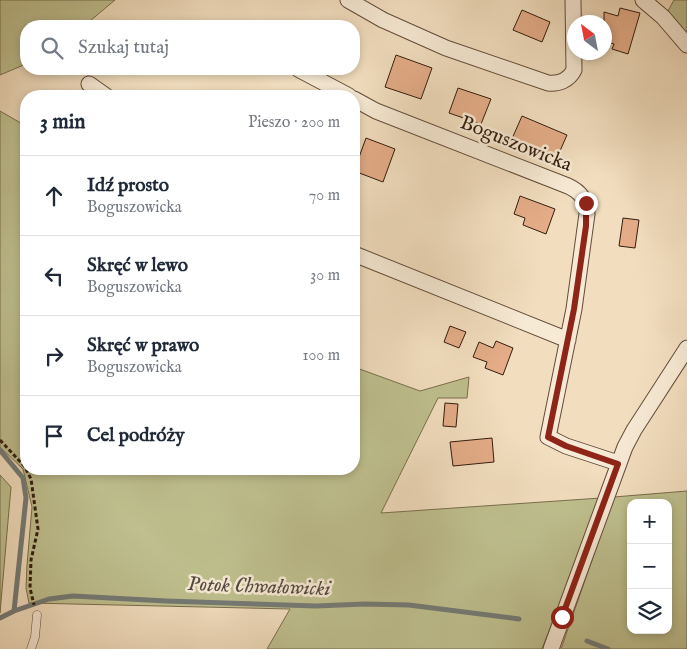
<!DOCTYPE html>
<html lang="pl">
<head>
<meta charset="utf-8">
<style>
  body { margin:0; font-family:"IM FELL English",serif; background:#f6f6f7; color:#1f2937 }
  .controls { position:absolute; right:15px; bottom:15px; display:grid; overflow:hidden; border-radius:10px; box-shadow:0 2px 8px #0003 }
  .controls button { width:45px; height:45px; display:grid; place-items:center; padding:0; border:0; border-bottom:1px solid #e0e1e3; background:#fff; color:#1f2937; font:25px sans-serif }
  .compass { position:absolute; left:567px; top:15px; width:45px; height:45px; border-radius:50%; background:#fff; box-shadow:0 2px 8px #0003; rotate:328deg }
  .stop { position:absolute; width:15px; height:15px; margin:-11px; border:4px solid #8f2418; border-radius:50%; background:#fff }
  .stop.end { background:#8f2418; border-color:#fff; box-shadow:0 1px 5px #0008 }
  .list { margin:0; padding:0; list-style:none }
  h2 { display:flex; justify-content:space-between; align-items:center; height:65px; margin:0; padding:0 20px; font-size:21px }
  h2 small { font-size:16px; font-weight:400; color:#747a83 }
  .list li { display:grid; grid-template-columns:32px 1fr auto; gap:15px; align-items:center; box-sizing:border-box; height:80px; padding:0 20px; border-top:1px solid #e0e1e3 }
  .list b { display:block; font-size:19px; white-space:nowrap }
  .list p { margin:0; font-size:16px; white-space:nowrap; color:#747a83 }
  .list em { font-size:16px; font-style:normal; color:#747a83 }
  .icon { flex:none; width:28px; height:28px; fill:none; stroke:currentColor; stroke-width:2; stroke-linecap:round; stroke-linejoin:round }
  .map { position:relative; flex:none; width:687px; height:649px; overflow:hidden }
  .search { position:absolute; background:#fff; box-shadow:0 2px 8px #0003; left:20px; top:20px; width:340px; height:55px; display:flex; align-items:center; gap:12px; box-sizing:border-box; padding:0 18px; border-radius:20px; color:#747a83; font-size:19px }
  .panel { position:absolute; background:#fff; box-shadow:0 2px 8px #0003; left:20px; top:90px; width:340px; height:385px; border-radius:20px }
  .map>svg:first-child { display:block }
  .green { fill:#bfc08f; stroke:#796e4e; fill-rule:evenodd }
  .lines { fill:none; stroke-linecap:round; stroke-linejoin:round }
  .stream { stroke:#747b76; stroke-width:5 }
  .building { fill:#e4ad88; stroke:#331c0e }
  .service-casing { stroke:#634c3a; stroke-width:9 }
  .minor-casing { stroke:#634c3a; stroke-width:17 }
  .path { stroke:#331c0e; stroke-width:3; stroke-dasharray:4 2.5; stroke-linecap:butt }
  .service { stroke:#f7ead5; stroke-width:8 }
  .minor { stroke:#f7ead5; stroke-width:15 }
  .route { stroke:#8f2418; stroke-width:6 }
  .labels { text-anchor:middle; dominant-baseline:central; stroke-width:5; stroke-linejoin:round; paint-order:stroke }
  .street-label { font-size:20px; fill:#331c0e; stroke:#f7ead5 }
  .water-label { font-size:21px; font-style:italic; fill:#534b42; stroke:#f7ead5 }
</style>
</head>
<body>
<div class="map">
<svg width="687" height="649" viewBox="0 0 687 649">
  <rect width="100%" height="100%" fill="#f2debf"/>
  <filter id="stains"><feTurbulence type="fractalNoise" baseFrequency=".004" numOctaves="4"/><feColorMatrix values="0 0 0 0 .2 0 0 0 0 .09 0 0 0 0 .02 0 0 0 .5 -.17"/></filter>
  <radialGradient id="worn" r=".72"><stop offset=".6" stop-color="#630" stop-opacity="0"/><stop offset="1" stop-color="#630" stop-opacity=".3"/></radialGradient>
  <path class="green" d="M 0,0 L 115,0 L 84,26 L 26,26 L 26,64 L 0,75 Z
    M 674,0 L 687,0 L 687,36 L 668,11 Z
    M 0,111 L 26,126 L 26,469 L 354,469 L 354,367 L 420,391 L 469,377 L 467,398 L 438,398 L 381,513 L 601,498 L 542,649 L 267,649 L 290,609 L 29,603 L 26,588 L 27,565 L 32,507 L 23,469 L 0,447 Z
    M 0,475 L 11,487 L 0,613 Z
    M 687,491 L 687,649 L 561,649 L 614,497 ZM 631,503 L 668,503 L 668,630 L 631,630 Z"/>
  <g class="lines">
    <path class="stream" d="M 0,450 L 23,478 L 26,498 L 14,611
      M 0,618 L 14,611 L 49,599 L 73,596 L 166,601 L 316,606 L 365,604 L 409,605 L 519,619
      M 587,641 L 608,649"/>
  </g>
  <path class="building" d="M 620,8 L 640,13 L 628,54 L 612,49 L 614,44 L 604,41 L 604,12 L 618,16 Z
    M 522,10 L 550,22 L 542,42 L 513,30 Z
    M 396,55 L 432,68 L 421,99 L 385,87 Z
    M 458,88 L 491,99 L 481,124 L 449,113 Z
    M 522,116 L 567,135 L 556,160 L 511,141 Z
    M 366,138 L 395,149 L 383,182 L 354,171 Z
    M 520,196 L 555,209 L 546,234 L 523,225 L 525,218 L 514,214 Z
    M 623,218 L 639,220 L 635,248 L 619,246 Z
    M 450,326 L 466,332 L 459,348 L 444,342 Z
    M 496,341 L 513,348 L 503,375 L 485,368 L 487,362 L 473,357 L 479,342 L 493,348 Z
    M 445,403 L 458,404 L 456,427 L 443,426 Z
    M 492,438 L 494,462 L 453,466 L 450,442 Z"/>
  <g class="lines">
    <g class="service-casing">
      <path id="service" d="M 31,649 L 35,637 L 37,615"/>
    </g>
    <g class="minor-casing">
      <path id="minor" d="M 348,0 L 383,20 L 446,48 L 548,83 C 559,84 569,80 574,70 L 573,0
        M 643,0 L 663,17 L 687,45
        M 298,69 L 349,96
        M 89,84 L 106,96
        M 354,99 L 376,111 L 568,186 C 581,192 587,200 587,214 L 574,309 L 548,437 L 566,446 L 618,463
        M 354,254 L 568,340
        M 551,649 L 625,447 L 634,430 L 687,348"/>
    </g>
    <path class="path" d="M 0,440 L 26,468
      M 26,469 L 31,479 L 38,529 L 31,560 L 30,588 L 34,605"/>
    <use href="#service" class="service"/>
    <use href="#minor" class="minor"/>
  </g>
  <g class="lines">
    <path class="route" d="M 562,617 L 618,464 L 566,446 L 548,437 L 574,309 L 586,226 L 586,203"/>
  </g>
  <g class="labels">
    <g class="street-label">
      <text transform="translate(516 144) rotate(22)">Boguszowicka</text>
    </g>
    <g class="water-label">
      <text transform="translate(259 587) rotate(2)">Potok Chwałowicki</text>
    </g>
  </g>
  <rect width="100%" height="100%" filter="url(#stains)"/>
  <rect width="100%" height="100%" fill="url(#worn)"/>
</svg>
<div class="controls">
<button>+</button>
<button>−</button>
<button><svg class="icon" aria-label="layers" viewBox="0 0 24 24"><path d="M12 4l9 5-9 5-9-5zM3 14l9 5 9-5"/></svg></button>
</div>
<svg class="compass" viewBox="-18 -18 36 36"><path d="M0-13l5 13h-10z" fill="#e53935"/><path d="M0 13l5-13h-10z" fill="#747a83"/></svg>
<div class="stop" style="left:562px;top:617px"></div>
<div class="stop end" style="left:586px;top:203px"></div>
<div class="search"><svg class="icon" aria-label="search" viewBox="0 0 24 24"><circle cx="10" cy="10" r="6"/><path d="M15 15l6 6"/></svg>Szukaj tutaj</div>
<section class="panel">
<h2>3 min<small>Pieszo · 200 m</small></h2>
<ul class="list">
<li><svg class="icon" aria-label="ahead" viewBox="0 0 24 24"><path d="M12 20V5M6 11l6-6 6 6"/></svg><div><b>Idź prosto</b><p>Boguszowicka</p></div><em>70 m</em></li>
<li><svg class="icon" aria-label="left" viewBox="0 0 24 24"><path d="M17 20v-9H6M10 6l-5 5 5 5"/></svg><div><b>Skręć w lewo</b><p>Boguszowicka</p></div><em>30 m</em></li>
<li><svg class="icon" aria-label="right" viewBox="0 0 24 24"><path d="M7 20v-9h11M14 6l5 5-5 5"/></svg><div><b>Skręć w prawo</b><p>Boguszowicka</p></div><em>100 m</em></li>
<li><svg class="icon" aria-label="arrive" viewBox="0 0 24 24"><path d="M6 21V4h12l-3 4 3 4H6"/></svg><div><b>Cel podróży</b></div></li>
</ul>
</section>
</div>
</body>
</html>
